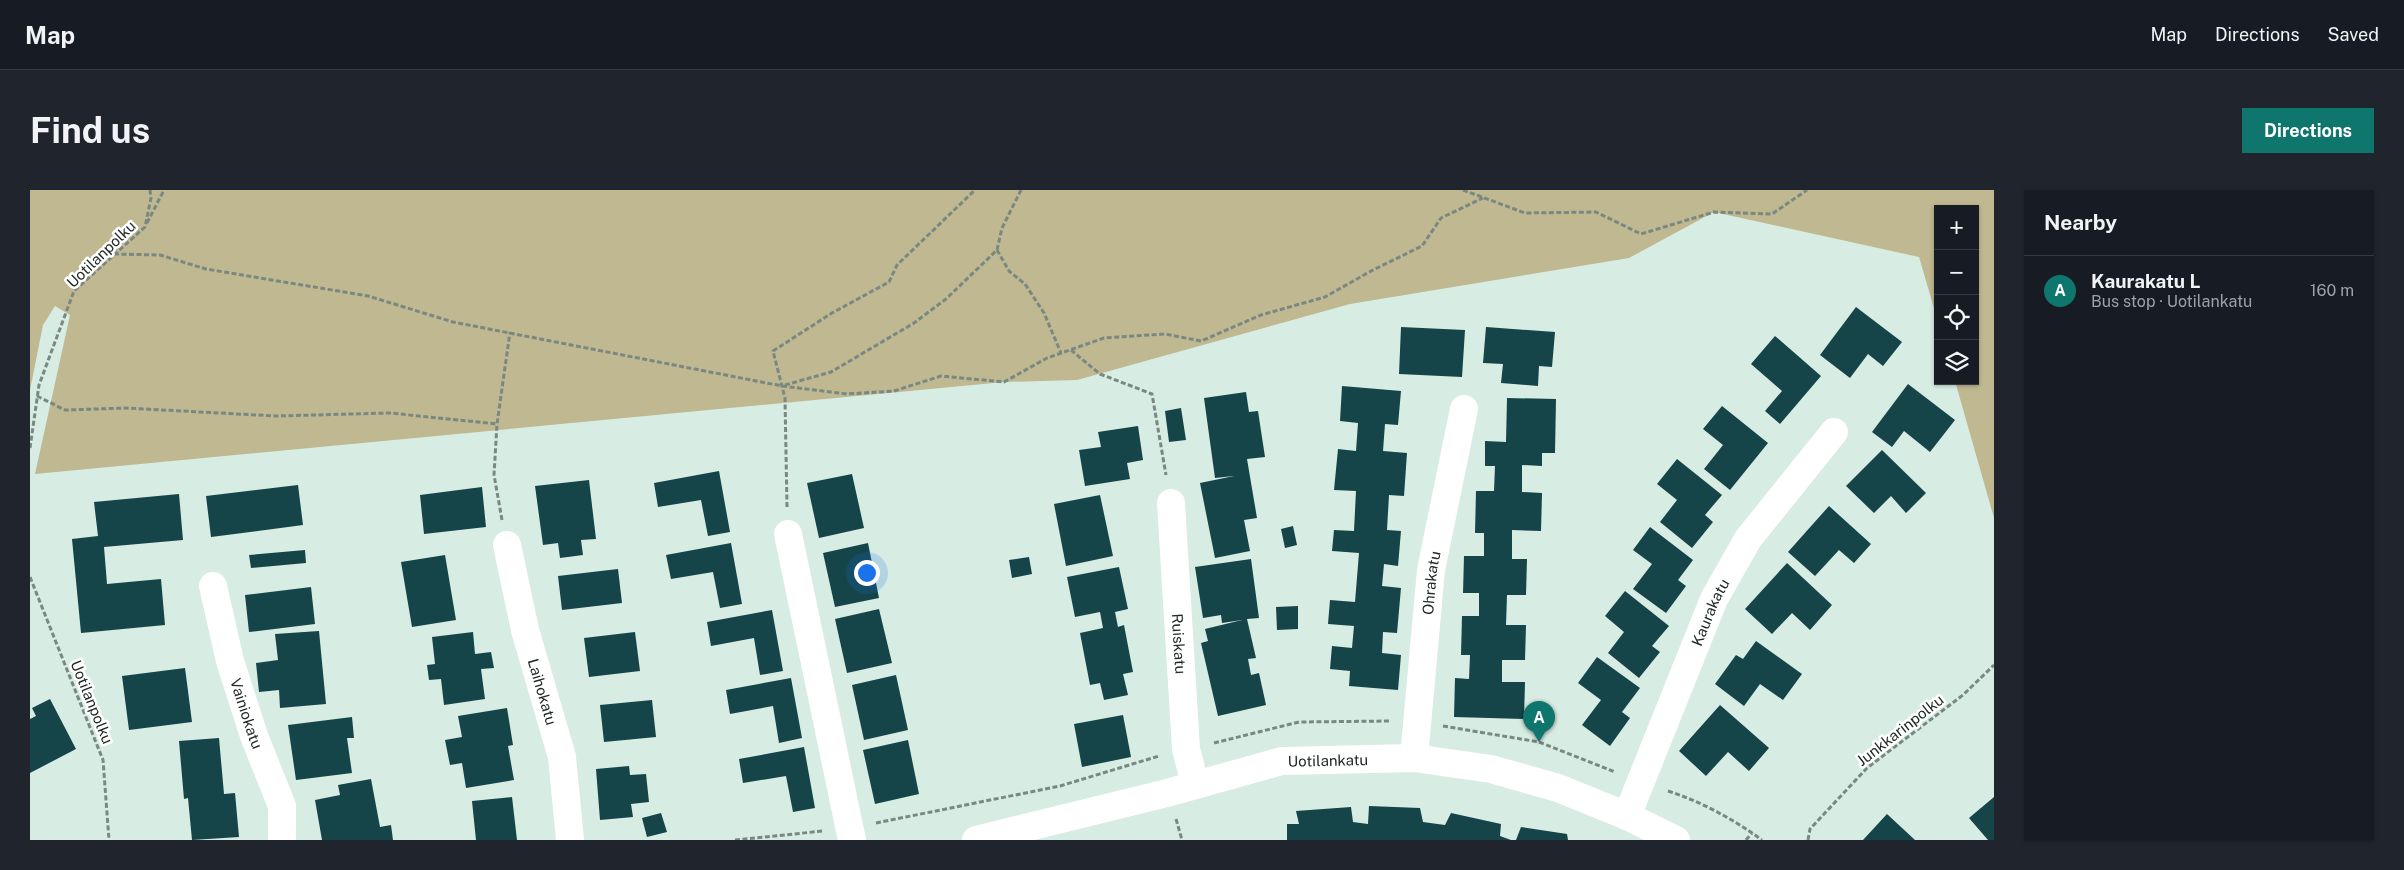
<!DOCTYPE html>
<html lang="en">
<head>
<meta charset="utf-8">
<style>
  body { margin:0; font-family:"Public Sans",sans-serif; background:#20242c; color:#f1f3f6 }
  .controls { position:absolute; right:15px; top:15px; display:grid; overflow:hidden; border-radius:0px; box-shadow:0 1px 4px #0004 }
  .controls button { width:45px; height:45px; display:grid; place-items:center; padding:0; border:0; border-bottom:1px solid #363941; background:#171b24; color:#f1f3f6; font:25px sans-serif }
  .you { position:absolute; left:836px; top:382px; width:18px; height:18px; margin:-12px; border:4px solid #fff; border-radius:50%; background:#1a73e8; box-shadow:0 0 0 8px #1a73e833 }
  .badge { display:grid; place-items:center; width:32px; height:32px; border-radius:50%; background:#0f766e; color:#fff; font-size:16px; font-weight:700 }
  .pin { position:absolute; translate:-50% -41px; filter:drop-shadow(0 1px 2px #0008) }
  .pin::after { content:''; position:absolute; top:26px; width:18px; height:15px; background:inherit; clip-path:polygon(0 0,100% 0,50% 100%) }
  .list { margin:0; padding:0; list-style:none }
  h2 { display:flex; justify-content:space-between; align-items:center; height:65px; margin:0; padding:0 20px; font-size:21px }
  h2 small { font-size:16px; font-weight:400; color:#9ea1a6 }
  .list li { display:grid; grid-template-columns:32px 1fr auto; gap:15px; align-items:center; box-sizing:border-box; height:70px; padding:0 20px; border-top:1px solid #363941 }
  .list b { display:block; font-size:19px; white-space:nowrap }
  .list p { margin:0; font-size:16px; white-space:nowrap; color:#9ea1a6 }
  .list em { font-size:16px; font-style:normal; color:#9ea1a6 }
  .icon { flex:none; width:28px; height:28px; fill:none; stroke:currentColor; stroke-width:2; stroke-linecap:round; stroke-linejoin:round }
  .map { position:relative; flex:none; width:1964px; height:650px; overflow:hidden; border-radius:0px }
  header { display:flex; align-items:center; gap:30px; box-sizing:border-box; height:70px; padding:0 25px; background:#171b24; border-bottom:1px solid #363941 }
  header strong { font-size:24px }
  nav { display:flex; gap:28px; margin-inline-start:auto; font-size:18px }
  .intro { display:flex; align-items:center; justify-content:space-between; box-sizing:border-box; height:120px; padding:0 30px }
  h1 { margin:0; font-size:35px }
  .button { padding:12px 22px; border-radius:0px; background:#0f766e; color:#fff; font-size:18px; font-weight:700 }
  main { display:flex; gap:30px; padding:0 30px }
  aside { flex:1; background:#171b24; border-radius:0px; box-shadow:0 1px 4px #0004 }
  .map>svg:first-child { display:block }
  .green { fill:#bfb890 }
  .building { fill:#154449 }
  .lines { fill:none; stroke-linecap:round; stroke-linejoin:round }
  .path { stroke:#7a8882; stroke-width:3; stroke-dasharray:5 2.5; stroke-linecap:butt }
  .minor { stroke:#fff; stroke-width:28 }
  .labels { text-anchor:middle; dominant-baseline:central; stroke-width:5; stroke-linejoin:round; paint-order:stroke }
  .street-label { font-size:15px; fill:#222a27; stroke:#fff }
</style>
</head>
<body>
<header>
<strong>Map</strong>
<nav><a>Map</a><a>Directions</a><a>Saved</a></nav>
</header>
<div class="intro"><h1>Find us</h1><a class="button">Directions</a></div>
<main>
<div class="map">
<svg width="1964" height="650" viewBox="0 0 1964 650">
  <rect width="100%" height="100%" fill="#d7ece3"/>
  <path class="green" d="M 0,0 L 1964,0 L 1964,328 L 1925,191 L 1945,191 L 1945,19 L 1908,19 L 1908,132 L 1889,67 L 1684,22 L 1599,68 L 1320,114 L 1047,190 L 974,192 L 5,284 L 40,125 L 25,116 L 13,135 L 0,200 Z"/>
  <path class="building" d="M 1826,117 L 1872,152 L 1853,176 L 1838,164 L 1820,188 L 1790,165 Z
    M 1371,137 L 1435,140 L 1432,187 L 1369,184 Z
    M 1456,137 L 1525,142 L 1522,177 L 1509,176 L 1508,196 L 1471,193 L 1473,174 L 1453,173 Z
    M 1745,146 L 1791,186 L 1750,234 L 1735,221 L 1752,201 L 1721,174 Z
    M 1878,194 L 1925,230 L 1900,262 L 1874,241 L 1862,257 L 1842,242 Z
    M 1312,196 L 1371,201 L 1368,235 L 1355,234 L 1353,261 L 1377,263 L 1374,306 L 1359,305 L 1357,340 L 1371,341 L 1368,376 L 1354,374 L 1352,396 L 1371,398 L 1367,443 L 1353,442 L 1352,463 L 1371,465 L 1368,500 L 1319,496 L 1320,481 L 1300,479 L 1302,456 L 1322,458 L 1324,436 L 1298,434 L 1300,410 L 1325,412 L 1329,363 L 1302,361 L 1304,340 L 1324,341 L 1326,301 L 1304,300 L 1308,259 L 1326,261 L 1328,233 L 1310,231 Z
    M 1216,202 L 1219,222 L 1228,221 L 1235,267 L 1217,269 L 1227,328 L 1214,330 L 1220,361 L 1185,368 L 1170,293 L 1204,286 L 1185,288 L 1174,208 Z
    M 1477,208 L 1526,209 L 1525,263 L 1512,263 L 1512,276 L 1492,275 L 1492,302 L 1512,303 L 1511,341 L 1482,340 L 1482,369 L 1497,369 L 1496,405 L 1477,405 L 1476,435 L 1496,435 L 1495,470 L 1472,470 L 1472,492 L 1495,492 L 1494,529 L 1424,527 L 1425,488 L 1439,489 L 1440,465 L 1431,465 L 1432,426 L 1449,426 L 1449,403 L 1433,403 L 1434,366 L 1454,366 L 1454,343 L 1445,343 L 1446,301 L 1464,301 L 1465,276 L 1455,276 L 1455,251 L 1476,252 Z
    M 1692,216 L 1738,253 L 1700,300 L 1674,279 L 1693,255 L 1673,239 Z
    M 1151,218 L 1156,250 L 1139,252 L 1135,221 Z
    M 1108,236 L 1113,270 L 1097,273 L 1100,289 L 1055,296 L 1049,260 L 1071,257 L 1068,242 Z
    M 1852,260 L 1896,303 L 1876,323 L 1861,306 L 1844,323 L 1816,296 Z
    M 1647,269 L 1692,305 L 1675,325 L 1683,332 L 1662,358 L 1630,332 L 1647,310 L 1627,294 Z
    M 689,281 L 700,342 L 678,346 L 671,310 L 628,317 L 624,293 Z
    M 822,284 L 834,338 L 789,348 L 777,293 Z
    M 559,290 L 566,349 L 551,350 L 553,365 L 530,368 L 528,353 L 513,355 L 505,296 Z
    M 268,295 L 273,335 L 181,347 L 176,306 Z
    M 452,297 L 456,337 L 394,344 L 390,305 Z
    M 149,304 L 153,350 L 74,357 L 77,394 L 131,389 L 135,435 L 51,443 L 42,349 L 68,346 L 64,312 Z
    M 1070,305 L 1083,366 L 1036,376 L 1024,314 Z
    M 1799,316 L 1841,354 L 1824,373 L 1809,360 L 1785,386 L 1758,362 Z
    M 1263,336 L 1267,355 L 1255,358 L 1251,339 Z
    M 1620,337 L 1663,370 L 1648,390 L 1656,396 L 1636,423 L 1603,399 L 1622,374 L 1603,360 Z
    M 701,353 L 712,414 L 690,418 L 683,382 L 641,389 L 636,365 Z
    M 838,353 L 849,408 L 805,417 L 793,363 Z
    M 275,360 L 276,373 L 221,378 L 219,365 Z
    M 415,365 L 426,430 L 382,437 L 371,372 Z
    M 999,367 L 1002,384 L 982,388 L 979,370 Z
    M 1221,369 L 1229,428 L 1217,429 L 1226,468 L 1218,469 L 1221,485 L 1229,483 L 1236,515 L 1188,526 L 1171,453 L 1178,451 L 1175,439 L 1212,430 L 1192,433 L 1191,425 L 1173,428 L 1165,377 Z
    M 1757,373 L 1802,415 L 1780,440 L 1762,423 L 1742,444 L 1715,419 Z
    M 1089,377 L 1098,419 L 1085,422 L 1088,437 L 1094,435 L 1103,482 L 1093,484 L 1098,505 L 1074,510 L 1070,493 L 1060,495 L 1050,443 L 1073,438 L 1070,422 L 1045,427 L 1037,387 Z
    M 588,379 L 592,413 L 532,420 L 528,386 Z
    M 281,397 L 285,434 L 219,442 L 215,405 Z
    M 1595,401 L 1639,436 L 1622,456 L 1630,462 L 1609,488 L 1578,463 L 1594,442 L 1575,426 Z
    M 1268,416 L 1268,439 L 1247,440 L 1246,417 Z
    M 849,419 L 862,473 L 817,483 L 805,429 Z
    M 742,420 L 753,481 L 730,485 L 724,448 L 681,456 L 677,432 Z
    M 289,441 L 296,514 L 250,518 L 249,500 L 229,502 L 226,473 L 248,470 L 245,444 Z
    M 443,442 L 445,464 L 461,462 L 464,478 L 451,479 L 455,509 L 414,515 L 411,489 L 399,490 L 397,475 L 405,474 L 402,447 Z
    M 605,442 L 610,481 L 559,487 L 554,448 Z
    M 1726,451 L 1772,484 L 1753,510 L 1730,494 L 1714,516 L 1685,494 L 1706,465 L 1713,469 Z
    M 1567,467 L 1610,498 L 1592,522 L 1600,528 L 1580,556 L 1552,535 L 1571,510 L 1548,493 Z
    M 155,478 L 162,532 L 99,540 L 92,486 Z
    M 866,485 L 878,540 L 834,550 L 822,495 Z
    M 761,488 L 772,548 L 749,553 L 743,516 L 700,524 L 696,500 Z
    M 20,509 L 46,559 L 0,583 L 0,529 L 6,526 L 2,518 Z
    M 622,510 L 626,547 L 574,552 L 570,515 Z
    M 1690,515 L 1739,558 L 1719,581 L 1698,562 L 1676,586 L 1649,561 Z
    M 477,518 L 483,555 L 478,556 L 484,590 L 436,598 L 432,573 L 420,575 L 415,550 L 432,547 L 428,526 Z
    M 1093,525 L 1101,567 L 1052,577 L 1044,534 Z
    M 322,527 L 324,548 L 317,548 L 322,583 L 266,590 L 258,535 Z
    M 189,548 L 194,604 L 205,603 L 209,647 L 162,650 L 158,608 L 154,609 L 149,551 Z
    M 878,550 L 889,604 L 845,614 L 833,560 Z
    M 774,557 L 785,618 L 763,622 L 756,586 L 713,593 L 709,569 Z
    M 599,576 L 600,585 L 616,584 L 619,612 L 601,614 L 603,627 L 570,630 L 566,579 Z
    M 341,589 L 350,637 L 361,635 L 363,650 L 292,650 L 285,610 L 310,605 L 308,595 Z
    M 482,607 L 487,650 L 446,650 L 442,611 Z
    M 1964,607 L 1964,650 L 1958,650 L 1939,628 Z
    M 1339,616 L 1390,618 L 1393,632 L 1415,635 L 1421,623 L 1471,634 L 1470,646 L 1481,650 L 1257,650 L 1257,634 L 1269,634 L 1266,621 L 1321,617 L 1323,632 L 1338,634 Z
    M 631,623 L 637,642 L 617,647 L 612,628 Z
    M 1857,624 L 1885,650 L 1833,650 Z
    M 1491,637 L 1537,644 L 1538,650 L 1486,650 Z"/>
  <g class="lines">
    <path class="path" d="M 1433,0 L 1495,23 L 1566,22 L 1611,44 L 1684,22 L 1742,24 L 1777,0
      M 117,33 L 134,0
      M 967,60 L 979,81 L 995,94 L 1014,123 L 1031,163
      M 84,64 L 130,65 L 176,79 L 338,106 L 423,132 L 752,196 L 817,204 L 864,201 L 911,186 L 974,192 L 1017,168 L 1074,148 L 1135,144 L 1171,151 L 1231,125 L 1295,107 L 1341,81 L 1392,56 L 1411,28 L 1453,8
      M 1041,160 L 1070,184 L 1122,204 L 1136,285
      M 755,195 L 801,182 L 884,133 L 916,109 L 967,60 L 972,38 L 991,0
      M 7,206 L 35,220 L 95,218 L 246,226 L 360,223 L 467,234
      M 0,258 L 9,195 L 44,101 L 115,37 L 121,8 L 120,0
      M 757,317 L 755,208 L 743,161 L 802,123 L 859,92 L 867,75 L 945,0
      M 472,330 L 464,285 L 467,234 L 480,142
      M 0,387 L 73,570 L 79,650
      M 1413,536 L 1509,552 L 1585,582
      M 1184,553 L 1269,532 L 1360,531
      M 1638,601 C 1672,612 1703,629 1732,650
      M 1146,629 L 1152,650
      M 846,633 L 1030,596 L 1129,566
      M 705,650 L 793,641
      M 1716,650 L 1722,643
      M 1778,650 L 1780,639 L 1837,578 L 1933,505 L 1964,475"/>
    <g class="minor">
      <path id="s1" d="M 1141,313 L 1156,559 L 1165,594"/>
      <path d="M 758,344 L 822,650"/>
      <path id="s2" d="M 477,355 L 495,440 L 532,567 L 540,650"/>
      <path id="s3" d="M 183,396 L 200,471 L 224,546 L 252,616 L 252,650"/>
      <path id="s4" d="M 1384,568 L 1401,380 L 1434,219"/>
      <path id="s5" d="M 1597,626 L 1684,409 L 1718,349 L 1804,242"/>
      <path id="s6" d="M 946,650 L 1137,603 L 1252,571 L 1384,568 L 1461,579 L 1528,598 L 1597,626 L 1646,650"/>
    </g>
  </g>
  <g class="labels">
    <g class="street-label">
      <text transform="translate(71 64) rotate(-44)">Uotilanpolku</text>
      <text stroke="none"><textPath href="#s4" startOffset="176">Ohrakatu</textPath></text>
      <text stroke="none"><textPath href="#s5" startOffset="220">Kaurakatu</textPath></text>
      <text stroke="none"><textPath href="#s1" startOffset="141">Ruiskatu</textPath></text>
      <text stroke="none"><textPath href="#s2" startOffset="151">Laihokatu</textPath></text>
      <text transform="translate(62 512) rotate(68)">Uotilanpolku</text>
      <text stroke="none"><textPath href="#s3" startOffset="132">Vainiokatu</textPath></text>
      <text transform="translate(1870 540) rotate(-38)">Junkkarinpolku</text>
      <text stroke="none"><textPath href="#s6" startOffset="362">Uotilankatu</textPath></text>
    </g>
  </g>
</svg>
<div class="controls">
<button>+</button>
<button>−</button>
<button><svg class="icon" aria-label="locate" viewBox="0 0 24 24"><circle cx="12" cy="12" r="6"/><path d="M12 2v4M12 18v4M2 12h4M18 12h4"/></svg></button>
<button><svg class="icon" aria-label="layers" viewBox="0 0 24 24"><path d="M12 4l9 5-9 5-9-5zM3 14l9 5 9-5"/></svg></button>
</div>
<div class="you"></div>
<div class="pin badge" style="left:1509px;top:552px">A</div>
</div>
<aside>
<h2>Nearby<small></small></h2>
<ul class="list">
<li><span class="badge">A</span><div><b>Kaurakatu L</b><p>Bus stop · Uotilankatu</p></div><em>160 m</em></li>
</ul>
</aside>
</main>
</body>
</html>
